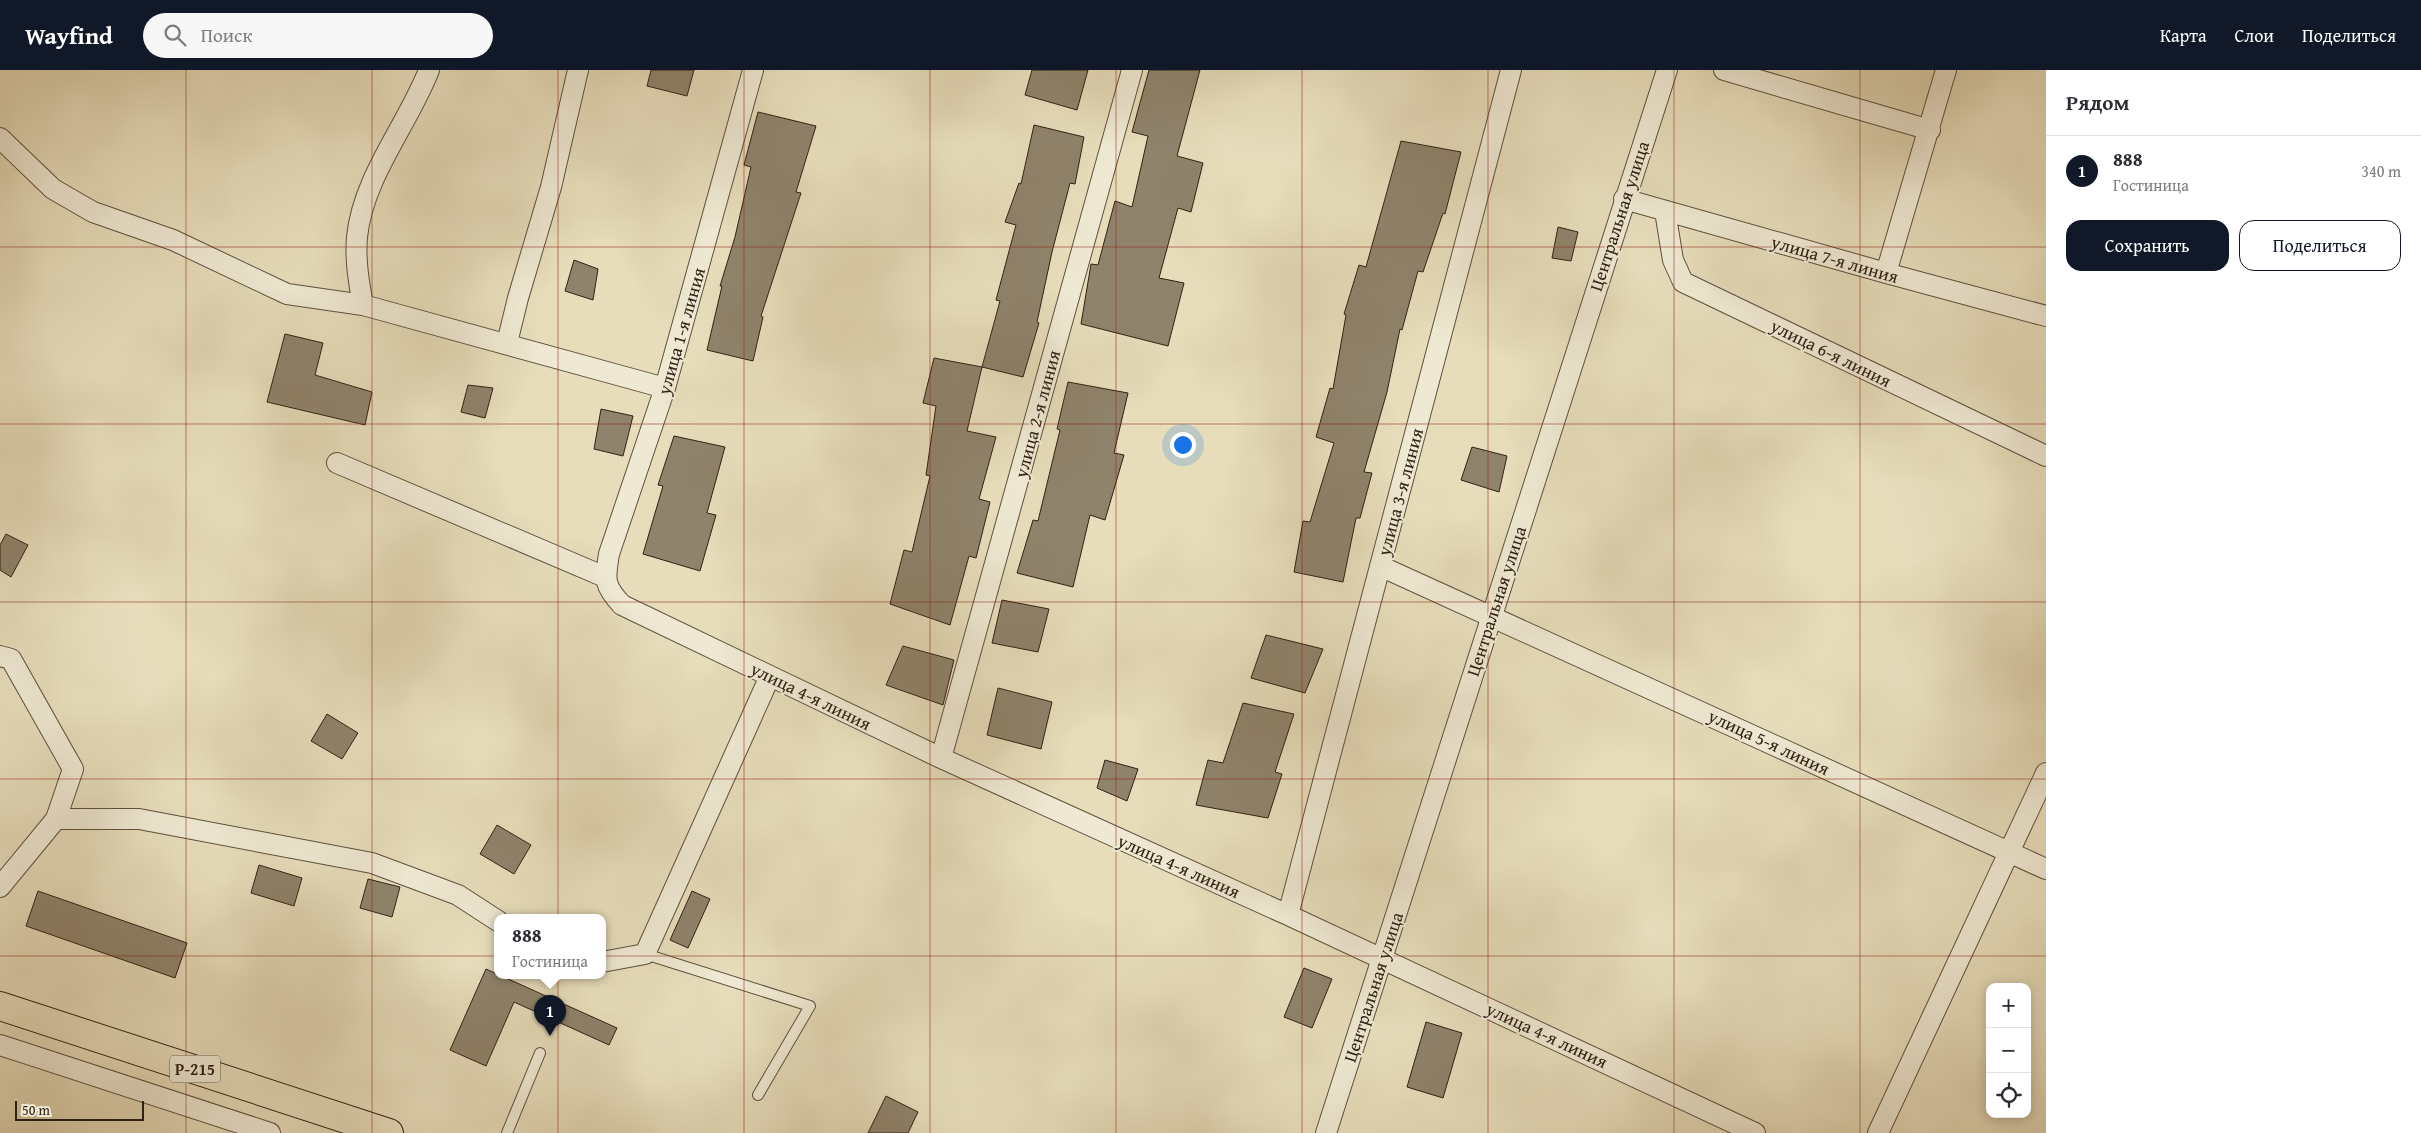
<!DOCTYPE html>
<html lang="ru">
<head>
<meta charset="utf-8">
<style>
  body { margin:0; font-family:"Gentium Book Plus",serif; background:#f7f7f7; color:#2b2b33 }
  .controls { position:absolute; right:15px; bottom:15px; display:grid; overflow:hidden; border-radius:10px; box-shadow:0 2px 12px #0003 }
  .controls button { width:45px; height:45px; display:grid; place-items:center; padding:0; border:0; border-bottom:1px solid #e1e1e2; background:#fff; color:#2b2b33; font:25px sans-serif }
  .scale { position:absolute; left:15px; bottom:12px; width:129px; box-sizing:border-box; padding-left:5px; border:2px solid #302115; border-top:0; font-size:14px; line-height:18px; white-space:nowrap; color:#302115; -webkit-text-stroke:4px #efe9d3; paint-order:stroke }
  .you { position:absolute; left:1182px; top:374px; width:18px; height:18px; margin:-12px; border:4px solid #fff; border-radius:50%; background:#1a73e8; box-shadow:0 0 0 8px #1a73e833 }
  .badge { display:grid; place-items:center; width:32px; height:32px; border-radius:50%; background:#111827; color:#fff; font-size:16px; font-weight:700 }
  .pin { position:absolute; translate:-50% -41px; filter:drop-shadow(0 1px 2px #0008) }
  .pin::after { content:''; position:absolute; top:26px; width:18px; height:15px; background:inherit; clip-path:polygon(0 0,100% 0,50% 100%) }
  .popup { position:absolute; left:494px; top:844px; width:112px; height:65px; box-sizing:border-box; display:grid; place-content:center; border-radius:10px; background:#fff; filter:drop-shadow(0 1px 4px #0005); font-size:16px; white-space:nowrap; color:#7c7c81 }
  .popup b { font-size:19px; color:#2b2b33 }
  .popup::after { content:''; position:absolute; left:50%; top:100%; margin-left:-10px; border:10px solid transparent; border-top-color:#fff }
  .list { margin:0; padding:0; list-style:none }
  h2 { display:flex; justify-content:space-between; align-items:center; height:65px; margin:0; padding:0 20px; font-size:21px }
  h2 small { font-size:16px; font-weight:400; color:#7c7c81 }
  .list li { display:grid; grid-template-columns:32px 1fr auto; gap:15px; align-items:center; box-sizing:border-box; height:70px; padding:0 20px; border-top:1px solid #e1e1e2 }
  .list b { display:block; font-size:19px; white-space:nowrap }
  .list p { margin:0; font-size:16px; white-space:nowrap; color:#7c7c81 }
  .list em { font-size:16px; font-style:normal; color:#7c7c81 }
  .actions { display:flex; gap:10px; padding:15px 20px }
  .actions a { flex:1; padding:11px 0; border:1px solid #111827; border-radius:15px; text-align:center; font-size:18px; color:#111827 }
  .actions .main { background:#111827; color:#fff }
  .icon { flex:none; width:28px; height:28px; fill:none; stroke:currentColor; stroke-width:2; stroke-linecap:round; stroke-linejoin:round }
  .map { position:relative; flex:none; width:2046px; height:1063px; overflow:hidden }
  header { display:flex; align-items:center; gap:30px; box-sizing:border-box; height:70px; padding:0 25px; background:#111827; color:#fff }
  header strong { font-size:24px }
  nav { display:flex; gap:28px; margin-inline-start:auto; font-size:18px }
  .search { width:350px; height:45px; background:#f7f7f7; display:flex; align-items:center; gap:12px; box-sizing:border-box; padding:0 18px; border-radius:28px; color:#7c7c81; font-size:19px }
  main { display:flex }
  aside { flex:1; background:#fff }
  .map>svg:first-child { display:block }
  .building { fill:#8f836b; stroke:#302115 }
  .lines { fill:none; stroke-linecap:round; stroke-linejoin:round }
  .service-casing { stroke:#5e503e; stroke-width:12 }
  .minor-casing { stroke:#5e503e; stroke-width:22 }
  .trunk-casing { stroke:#302115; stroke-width:30 }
  .service { stroke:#efe9d3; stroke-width:10 }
  .minor { stroke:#efe9d3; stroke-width:20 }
  .trunk { stroke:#e7ddbb; stroke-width:28 }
  .grid { fill:none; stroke:#8f2418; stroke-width:1; stroke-opacity:0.55 }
  .labels { text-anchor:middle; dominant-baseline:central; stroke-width:4; stroke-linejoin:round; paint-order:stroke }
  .shield { fill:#efe9d3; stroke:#695d4e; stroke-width:1 }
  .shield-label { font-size:16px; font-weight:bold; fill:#302115 }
  .street-label { font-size:18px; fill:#302115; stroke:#efe9d3 }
</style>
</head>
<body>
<header>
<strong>Wayfind</strong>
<div class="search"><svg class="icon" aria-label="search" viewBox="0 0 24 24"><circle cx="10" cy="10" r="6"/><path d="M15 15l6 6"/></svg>Поиск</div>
<nav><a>Карта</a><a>Слои</a><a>Поделиться</a></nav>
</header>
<main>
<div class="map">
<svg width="2046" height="1063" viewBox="0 0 2046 1063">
  <rect width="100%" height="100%" fill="#e7ddbb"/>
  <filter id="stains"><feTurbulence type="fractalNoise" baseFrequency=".004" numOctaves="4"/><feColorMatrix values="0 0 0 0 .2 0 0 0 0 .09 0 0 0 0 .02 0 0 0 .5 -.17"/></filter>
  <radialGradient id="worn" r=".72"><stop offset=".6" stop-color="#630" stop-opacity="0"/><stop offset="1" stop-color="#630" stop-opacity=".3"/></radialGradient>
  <path class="building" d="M 651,0 L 694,0 L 687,26 L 647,16 Z
    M 1032,0 L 1088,0 L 1077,40 L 1025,25 Z
    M 1149,0 L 1200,0 L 1177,86 L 1203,93 L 1191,142 L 1178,138 L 1159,208 L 1184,213 L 1168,276 L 1081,254 L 1091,194 L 1098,195 L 1115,131 L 1132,137 L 1148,66 L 1132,62 Z
    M 758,42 L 816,56 L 796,122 L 801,123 L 761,246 L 763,247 L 753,291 L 707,280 L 722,216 L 720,216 L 735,167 L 751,97 L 744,95 Z
    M 1034,55 L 1084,67 L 1075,114 L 1070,113 L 1052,182 L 1037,252 L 1039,253 L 1023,307 L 982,297 L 1000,231 L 996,230 L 1016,155 L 1005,152 L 1019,113 L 1021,114 Z
    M 1401,71 L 1461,82 L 1445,144 L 1443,143 L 1423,202 L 1418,201 L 1402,260 L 1400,259 L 1387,322 L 1364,402 L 1372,403 L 1360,448 L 1356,448 L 1343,512 L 1294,502 L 1303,451 L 1310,452 L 1334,373 L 1316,367 L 1330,318 L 1333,319 L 1346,245 L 1344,244 L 1359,195 L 1366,197 Z
    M 1558,157 L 1578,162 L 1571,191 L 1552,188 Z
    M 574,190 L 598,199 L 593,230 L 565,221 Z
    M 285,264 L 323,273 L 315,305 L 372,322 L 365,355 L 267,332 Z
    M 934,288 L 982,297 L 967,361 L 996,367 L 979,429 L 990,432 L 976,488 L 969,486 L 950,555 L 890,534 L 904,480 L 912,482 L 930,406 L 926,405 L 936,336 L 923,333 Z
    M 1068,312 L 1128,323 L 1114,383 L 1124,385 L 1105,450 L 1090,445 L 1073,517 L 1017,503 L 1033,450 L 1038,451 L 1060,360 L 1057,359 Z
    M 468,315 L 493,318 L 485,348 L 461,342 Z
    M 601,339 L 633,346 L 623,386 L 594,379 Z
    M 674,366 L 725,377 L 707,443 L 716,445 L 700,501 L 643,484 L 663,416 L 658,415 Z
    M 1472,377 L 1507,386 L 1499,422 L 1461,410 Z
    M 6,464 L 28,475 L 11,507 L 0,500 L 0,475 Z
    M 1002,530 L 1049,539 L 1038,582 L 992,573 Z
    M 1266,565 L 1323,579 L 1305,623 L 1251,608 Z
    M 903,576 L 954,590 L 943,635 L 886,615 Z
    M 998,618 L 1052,632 L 1041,679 L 987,665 Z
    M 1243,633 L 1294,644 L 1275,702 L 1282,704 L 1268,748 L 1196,735 L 1208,690 L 1223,693 Z
    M 327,644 L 358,663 L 342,689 L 311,671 Z
    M 1105,690 L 1138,699 L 1127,731 L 1097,718 Z
    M 497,755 L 531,775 L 514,804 L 480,784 Z
    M 259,795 L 302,808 L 294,836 L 251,823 Z
    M 368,809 L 400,817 L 392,847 L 360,838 Z
    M 38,821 L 187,873 L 175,908 L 26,856 Z
    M 692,821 L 710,829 L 688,878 L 670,870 Z
    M 1304,898 L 1332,909 L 1312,958 L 1284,947 Z
    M 486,899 L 617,958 L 609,975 L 514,932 L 486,996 L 450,980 Z
    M 1426,952 L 1462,963 L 1443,1028 L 1407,1017 Z
    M 886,1026 L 918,1042 L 908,1063 L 868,1063 Z"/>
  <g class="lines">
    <g class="service-casing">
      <path id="service" d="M 645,884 L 810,936 L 758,1025
        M 507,1063 L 540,983"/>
    </g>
    <g class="minor-casing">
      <path id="minor" d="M 753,0 L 665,318 L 609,484 C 605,509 603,515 622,535 L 941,688 L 1288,845 L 1755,1063
        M 1724,0 L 1930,60
        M 0,68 L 53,119 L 93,142 L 173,170 L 287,224 L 363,235 L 665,318
        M 1624,129 L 1886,203 L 2046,246
        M 1665,141 L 1673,190 L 1683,212 L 2046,386
        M 1886,203 L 1946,0
        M 363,235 C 359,213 355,191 357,167 C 363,107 407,56 429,0
        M 507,273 L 518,228 L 551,117 L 578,0
        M 337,393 L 605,507
        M 1380,496 L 2046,799
        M 0,586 L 11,589 L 73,699 L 56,749 L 0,817
        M 941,688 L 1132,0
        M 56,749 L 139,749 L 372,793 L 458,825 L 498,851
        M 1288,845 L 1511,0
        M 602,892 L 645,884 L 770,606
        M 0,975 L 270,1063
        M 1326,1063 L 1667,0
        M 1878,1063 L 2046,703"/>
    </g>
    <g class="trunk-casing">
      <path id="trunk" d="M 0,936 L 389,1063"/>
    </g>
    <use href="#service" class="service"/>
    <use href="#minor" class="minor"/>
    <use href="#trunk" class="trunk"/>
  </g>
  <path class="grid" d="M 186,0 L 186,1063M 372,0 L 372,1063M 558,0 L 558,1063M 744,0 L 744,1063M 930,0 L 930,1063M 1116,0 L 1116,1063M 1302,0 L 1302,1063M 1488,0 L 1488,1063M 1674,0 L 1674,1063M 1860,0 L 1860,1063M 0,177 L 2046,177M 0,354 L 2046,354M 0,532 L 2046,532M 0,709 L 2046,709M 0,886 L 2046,886"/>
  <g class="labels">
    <rect class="shield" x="170" y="985.5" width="50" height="27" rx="4"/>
    <g class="shield-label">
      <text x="195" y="999">Р-215</text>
    </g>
    <g class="street-label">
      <text transform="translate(1619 146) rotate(-72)">Центральная улица</text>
      <text transform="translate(1835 189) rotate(16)">улица 7-я линия</text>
      <text transform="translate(681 261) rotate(-74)">улица 1-я линия</text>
      <text transform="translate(1831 283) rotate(26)">улица 6-я линия</text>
      <text transform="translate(1037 344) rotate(-75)">улица 2-я линия</text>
      <text transform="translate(1400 422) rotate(-75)">улица 3-я линия</text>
      <text transform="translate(1496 531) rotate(-72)">Центральная улица</text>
      <text transform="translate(811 626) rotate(26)">улица 4-я линия</text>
      <text transform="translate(1769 672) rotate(25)">улица 5-я линия</text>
      <text transform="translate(1179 796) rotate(24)">улица 4-я линия</text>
      <text transform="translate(1373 917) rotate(-72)">Центральная улица</text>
      <text transform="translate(1547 965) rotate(25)">улица 4-я линия</text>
    </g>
  </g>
  <rect width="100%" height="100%" filter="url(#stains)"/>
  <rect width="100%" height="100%" fill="url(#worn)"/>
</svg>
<div class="controls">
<button>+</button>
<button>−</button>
<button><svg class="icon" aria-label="locate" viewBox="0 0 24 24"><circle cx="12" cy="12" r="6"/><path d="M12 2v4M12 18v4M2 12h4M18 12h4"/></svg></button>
</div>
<div class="scale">50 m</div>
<div class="you"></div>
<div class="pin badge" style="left:550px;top:966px">1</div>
<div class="popup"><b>888</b>Гостиница</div>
</div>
<aside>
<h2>Рядом<small></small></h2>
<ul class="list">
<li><span class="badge">1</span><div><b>888</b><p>Гостиница</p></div><em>340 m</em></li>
</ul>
<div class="actions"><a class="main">Сохранить</a><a>Поделиться</a></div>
</aside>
</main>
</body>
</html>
